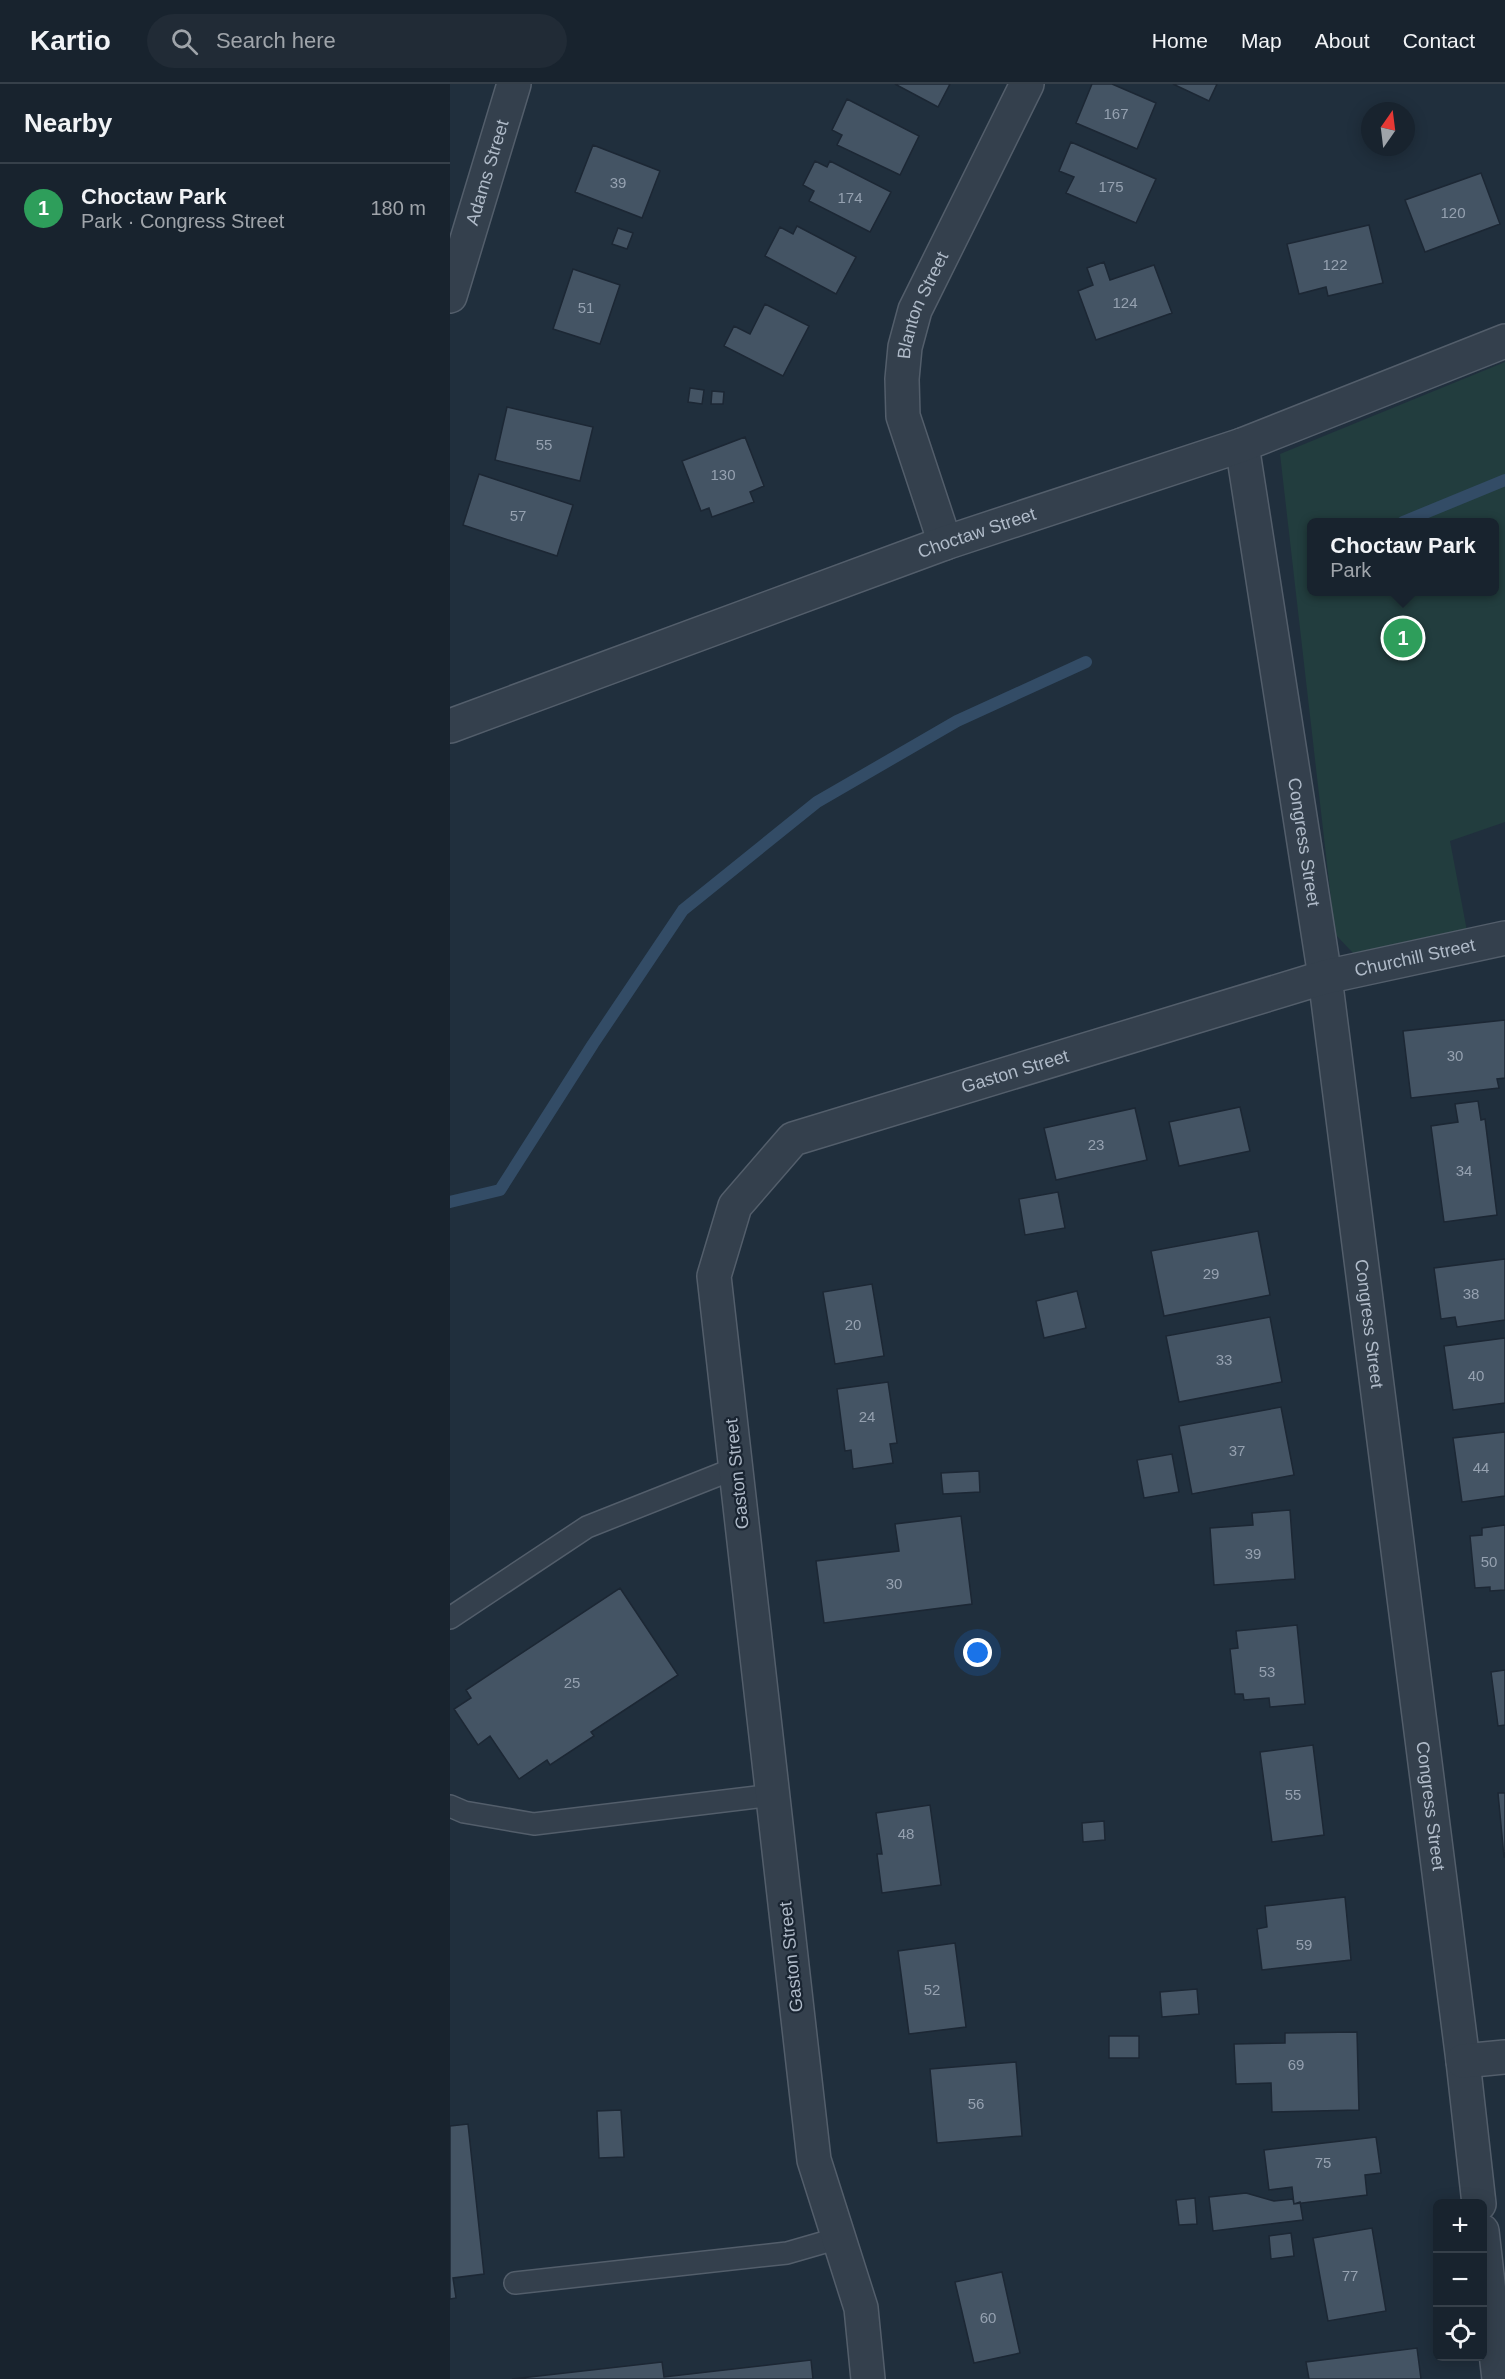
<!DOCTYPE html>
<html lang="en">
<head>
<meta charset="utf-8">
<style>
  body { margin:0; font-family:Helvetica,sans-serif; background:#212b36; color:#f1f3f6 }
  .controls { position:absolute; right:18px; bottom:18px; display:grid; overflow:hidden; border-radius:9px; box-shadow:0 3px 15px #0003 }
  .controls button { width:54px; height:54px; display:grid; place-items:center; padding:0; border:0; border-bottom:2px solid #36404a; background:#18232e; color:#f1f3f6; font:30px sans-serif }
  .compass { position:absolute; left:911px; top:18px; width:54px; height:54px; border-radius:50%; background:#18232e; box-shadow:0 3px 15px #0003; rotate:14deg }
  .you { position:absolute; left:528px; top:1569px; width:21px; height:21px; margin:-15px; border:4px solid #fff; border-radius:50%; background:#1a73e8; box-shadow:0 0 0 9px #1a73e833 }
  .badge { display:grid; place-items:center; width:39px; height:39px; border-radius:50%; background:#0b8043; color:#fff; font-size:20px; font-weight:700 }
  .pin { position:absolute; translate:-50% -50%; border:3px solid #fff; box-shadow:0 2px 6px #0006 }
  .popup { position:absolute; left:857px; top:434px; width:192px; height:78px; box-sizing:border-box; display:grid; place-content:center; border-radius:9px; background:#18232e; filter:drop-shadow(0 2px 4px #0005); font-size:20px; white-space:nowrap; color:#9fa4aa }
  .popup b { font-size:22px; color:#f1f3f6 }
  .popup::after { content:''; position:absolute; left:50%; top:100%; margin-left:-12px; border:12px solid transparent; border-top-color:#18232e }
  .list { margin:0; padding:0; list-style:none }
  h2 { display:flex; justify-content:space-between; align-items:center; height:78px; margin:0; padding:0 24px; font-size:26px }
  h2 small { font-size:20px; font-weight:400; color:#9fa4aa }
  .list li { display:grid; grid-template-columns:39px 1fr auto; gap:18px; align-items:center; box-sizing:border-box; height:90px; padding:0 24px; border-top:2px solid #36404a }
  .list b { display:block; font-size:22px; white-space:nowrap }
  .list p { margin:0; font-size:20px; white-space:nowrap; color:#9fa4aa }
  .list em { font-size:20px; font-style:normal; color:#9fa4aa }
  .icon { flex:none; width:33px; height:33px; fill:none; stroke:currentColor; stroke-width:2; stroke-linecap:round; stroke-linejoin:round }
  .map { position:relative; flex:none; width:1055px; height:2295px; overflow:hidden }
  header { display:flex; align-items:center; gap:36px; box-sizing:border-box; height:84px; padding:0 30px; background:#18232e; border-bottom:2px solid #36404a }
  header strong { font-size:28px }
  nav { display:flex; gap:33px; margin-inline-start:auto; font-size:21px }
  .search { width:420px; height:54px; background:#212b36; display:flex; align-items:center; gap:15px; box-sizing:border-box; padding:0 21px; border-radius:33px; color:#9fa4aa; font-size:22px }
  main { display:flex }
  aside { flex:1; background:#18232e }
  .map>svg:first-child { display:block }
  .green { fill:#223d3e; fill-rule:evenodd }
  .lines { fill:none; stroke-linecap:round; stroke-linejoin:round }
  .stream { stroke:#334c66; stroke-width:12 }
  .building { fill:#445464; stroke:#1c2734; stroke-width:1.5 }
  .service-casing { stroke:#535e6b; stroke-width:24 }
  .minor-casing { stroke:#535e6b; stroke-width:36 }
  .service { stroke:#34404d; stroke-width:21 }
  .minor { stroke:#34404d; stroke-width:33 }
  .labels { text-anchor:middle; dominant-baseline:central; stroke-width:4.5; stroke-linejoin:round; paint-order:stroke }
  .number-label { font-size:15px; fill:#95a1b0 }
  .street-label { font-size:18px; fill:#b0bbc9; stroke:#1a2532 }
</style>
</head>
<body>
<header>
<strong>Kartio</strong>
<div class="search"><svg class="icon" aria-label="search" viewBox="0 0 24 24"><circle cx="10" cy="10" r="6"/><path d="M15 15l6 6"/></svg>Search here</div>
<nav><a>Home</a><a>Map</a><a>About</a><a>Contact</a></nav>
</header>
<main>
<aside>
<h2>Nearby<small></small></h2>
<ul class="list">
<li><span class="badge" style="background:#2e9e5b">1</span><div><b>Choctaw Park</b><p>Park · Congress Street</p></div><em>180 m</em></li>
</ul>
</aside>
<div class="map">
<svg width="1055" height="2295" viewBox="0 0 1055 2295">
  <rect width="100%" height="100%" fill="#202f3d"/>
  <path class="green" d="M 1055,278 L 1055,738 L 1000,757 L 1017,847 L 904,870 L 885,850 L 830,370 ZM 862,438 L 1044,438 L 1044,508 L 862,508 Z"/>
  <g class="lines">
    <path class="stream" d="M 953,438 L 1055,396
      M 0,1118 L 50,1106 L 143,960 L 233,826 L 367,718 L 507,637 L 636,578"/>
  </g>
  <path class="building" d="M 445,0 L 500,0 L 488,23 Z
    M 642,0 L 662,0 L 706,19 L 687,65 L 626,39 Z
    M 723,0 L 767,0 L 759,17 Z
    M 397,15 L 469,52 L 450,91 L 387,61 L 392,51 L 382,46 Z
    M 621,58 L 706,95 L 686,139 L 616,109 L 624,93 L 609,87 Z
    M 143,61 L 210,87 L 192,134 L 125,108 Z
    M 365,77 L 377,83 L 380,77 L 441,108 L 420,148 L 359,117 L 364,107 L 353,101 Z
    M 1031,89 L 1050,140 L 975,168 L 955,116 Z
    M 919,141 L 933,199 L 878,212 L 876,203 L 849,210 L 837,160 Z
    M 347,142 L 406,173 L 386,210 L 315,172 L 330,143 L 343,150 Z
    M 168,144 L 183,149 L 177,165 L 162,160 Z
    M 654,178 L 660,196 L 704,181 L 722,229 L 646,256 L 628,207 L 643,201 L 637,184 Z
    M 123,185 L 170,201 L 150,260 L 103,245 Z
    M 315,220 L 359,242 L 333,292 L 274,262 L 284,242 L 300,250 Z
    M 240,304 L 254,306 L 252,320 L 238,318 Z
    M 262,307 L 274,308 L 273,320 L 261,320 Z
    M 57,323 L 143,343 L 130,397 L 45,376 Z
    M 295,353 L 314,402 L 300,408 L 304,418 L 262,433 L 259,424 L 251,427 L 232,377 Z
    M 29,390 L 123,421 L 107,472 L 13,441 Z
    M 1055,936 L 1055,994 L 1047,995 L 1049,1004 L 961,1014 L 953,947 Z
    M 1028,1017 L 1031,1036 L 1035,1035 L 1047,1131 L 994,1138 L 981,1042 L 1008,1038 L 1005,1020 Z
    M 790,1023 L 800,1067 L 729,1082 L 719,1038 Z
    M 685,1024 L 697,1076 L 606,1096 L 594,1044 Z
    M 608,1108 L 615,1144 L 575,1151 L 569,1115 Z
    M 808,1147 L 820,1211 L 714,1232 L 701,1167 Z
    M 1055,1175 L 1055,1236 L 1007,1243 L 1005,1233 L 991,1235 L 984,1184 Z
    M 422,1200 L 434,1272 L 385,1280 L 373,1208 Z
    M 627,1207 L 636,1244 L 594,1254 L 586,1217 Z
    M 820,1233 L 832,1298 L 729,1318 L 716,1252 Z
    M 1055,1254 L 1055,1319 L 1003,1326 L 994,1262 Z
    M 438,1298 L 447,1359 L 440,1360 L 443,1379 L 403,1385 L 401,1366 L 395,1367 L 387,1305 Z
    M 831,1323 L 844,1391 L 742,1410 L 729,1342 Z
    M 1055,1348 L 1055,1412 L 1012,1418 L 1003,1354 Z
    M 722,1370 L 729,1408 L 694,1414 L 687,1376 Z
    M 529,1387 L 530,1408 L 493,1410 L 491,1389 Z
    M 840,1426 L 845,1495 L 764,1501 L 760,1444 L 803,1441 L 802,1429 Z
    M 511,1432 L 522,1520 L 374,1539 L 366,1477 L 449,1467 L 445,1440 Z
    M 1055,1441 L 1055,1506 L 1040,1507 L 1040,1503 L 1025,1504 L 1020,1452 L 1032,1451 L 1032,1444 Z
    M 170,1504 L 228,1591 L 141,1648 L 144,1652 L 100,1681 L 97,1676 L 69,1695 L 40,1652 L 28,1661 L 4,1625 L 21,1614 L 16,1606 Z
    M 847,1541 L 855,1620 L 820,1623 L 819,1614 L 794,1616 L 793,1610 L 785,1610 L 780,1565 L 788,1564 L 786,1547 Z
    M 1055,1586 L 1055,1641 L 1048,1642 L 1041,1588 Z
    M 863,1661 L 874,1751 L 822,1758 L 810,1668 Z
    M 1048,1709 L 1055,1709 L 1055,1773 L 1054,1773 Z
    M 480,1721 L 491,1801 L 432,1809 L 427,1770 L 432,1770 L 426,1729 Z
    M 654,1737 L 655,1756 L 633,1758 L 632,1739 Z
    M 895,1813 L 901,1876 L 812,1886 L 807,1845 L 817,1843 L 815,1822 Z
    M 505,1859 L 516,1943 L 459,1950 L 448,1867 Z
    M 747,1905 L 749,1930 L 712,1933 L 710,1908 Z
    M 907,1948 L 909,2026 L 822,2028 L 821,1999 L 786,2000 L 784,1960 L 835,1959 L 835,1949 Z
    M 659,1952 L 689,1952 L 689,1974 L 659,1974 Z
    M 566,1978 L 572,2052 L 487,2059 L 480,1985 Z
    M 171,2026 L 174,2073 L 149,2074 L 147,2027 Z
    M 18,2040 L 34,2190 L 3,2194 L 6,2214 L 0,2215 L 0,2042 Z
    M 926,2053 L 931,2089 L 915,2091 L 917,2111 L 844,2120 L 842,2103 L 819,2106 L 814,2066 Z
    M 796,2109 L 824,2117 L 843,2115 L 844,2120 L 850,2118 L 853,2136 L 763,2147 L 759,2113 Z
    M 745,2114 L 747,2140 L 729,2141 L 726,2116 Z
    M 922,2144 L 936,2227 L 878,2237 L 863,2154 Z
    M 841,2149 L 844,2172 L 821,2175 L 819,2152 Z
    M 552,2188 L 570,2269 L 524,2279 L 505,2198 Z
    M 967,2264 L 971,2295 L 859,2295 L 856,2278 Z
    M 361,2276 L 363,2295 L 62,2295 L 212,2278 L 214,2293 Z"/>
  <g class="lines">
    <g class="service-casing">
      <path id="service" d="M 0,1534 L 137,1443 L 286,1384
        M 0,1722 L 14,1728 L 84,1740 L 323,1711
        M 65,2199 L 337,2169 L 389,2154"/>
    </g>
    <g class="minor-casing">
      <g id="minor">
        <path id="s1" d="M 0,212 L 64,0"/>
        <path id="s2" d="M 792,361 L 875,893 L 1013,1977 L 1029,2120"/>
        <path id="s3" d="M 495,459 L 453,332 L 452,295 L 455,263 L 465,226 L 577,0"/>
        <path id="s4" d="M 0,642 L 495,459 L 792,361 L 1055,257"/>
        <path d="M 1013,1977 L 1055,1973"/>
        <path d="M 1032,2147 L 1049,2295"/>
        <path id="s5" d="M 418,2295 L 411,2224 L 364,2076 L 264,1192 L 285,1122 L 343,1055 L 875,893 L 1055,854"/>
      </g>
    </g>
    <use href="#service" class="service"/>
    <use href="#minor" class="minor"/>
  </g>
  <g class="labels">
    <g class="number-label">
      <text x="666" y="29">167</text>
      <text x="168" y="98">39</text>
      <text x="661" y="102">175</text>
      <text x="400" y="113">174</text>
      <text x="1003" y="128">120</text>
      <text x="885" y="180">122</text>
      <text x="675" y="218">124</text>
      <text x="136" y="223">51</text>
      <text x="94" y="360">55</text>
      <text x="273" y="390">130</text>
      <text x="68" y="431">57</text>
      <text x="1005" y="971">30</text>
      <text x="646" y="1060">23</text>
      <text x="1014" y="1086">34</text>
      <text x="761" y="1189">29</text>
      <text x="1021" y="1209">38</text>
      <text x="403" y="1240">20</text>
      <text x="774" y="1275">33</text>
      <text x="1026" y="1291">40</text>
      <text x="417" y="1332">24</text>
      <text x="787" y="1366">37</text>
      <text x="1031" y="1383">44</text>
      <text x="803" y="1469">39</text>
      <text x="1039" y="1477">50</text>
      <text x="444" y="1499">30</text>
      <text x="817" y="1587">53</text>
      <text x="122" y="1598">25</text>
      <text x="843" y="1710">55</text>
      <text x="456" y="1749">48</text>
      <text x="854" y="1860">59</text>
      <text x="482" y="1905">52</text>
      <text x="846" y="1980">69</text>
      <text x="526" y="2019">56</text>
      <text x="873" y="2078">75</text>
      <text x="900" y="2191">77</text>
      <text x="538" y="2233">60</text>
    </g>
    <g class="street-label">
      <text stroke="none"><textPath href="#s1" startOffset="129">Adams Street</textPath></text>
      <text stroke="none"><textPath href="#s3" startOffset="248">Blanton Street</textPath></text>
      <text stroke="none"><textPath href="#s4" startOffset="561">Choctaw Street</textPath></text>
      <text stroke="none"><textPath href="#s2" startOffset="402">Congress Street</textPath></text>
      <text stroke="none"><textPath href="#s5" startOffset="1926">Churchill Street</textPath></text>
      <text stroke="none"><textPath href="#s5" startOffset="1510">Gaston Street</textPath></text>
      <text stroke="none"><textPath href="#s2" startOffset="888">Congress Street</textPath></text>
      <text transform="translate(287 1390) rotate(-96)">Gaston Street</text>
      <text stroke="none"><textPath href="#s2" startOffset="1374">Congress Street</textPath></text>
      <text transform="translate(341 1873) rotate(-96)">Gaston Street</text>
    </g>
  </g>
</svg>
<div class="controls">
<button>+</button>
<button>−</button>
<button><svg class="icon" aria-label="locate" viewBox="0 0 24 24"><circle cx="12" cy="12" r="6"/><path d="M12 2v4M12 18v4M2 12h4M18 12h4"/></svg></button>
</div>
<svg class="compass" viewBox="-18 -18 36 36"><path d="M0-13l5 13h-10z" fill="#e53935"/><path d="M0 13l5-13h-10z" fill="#9fa4aa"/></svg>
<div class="you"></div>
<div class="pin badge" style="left:953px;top:554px;background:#2e9e5b">1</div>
<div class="popup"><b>Choctaw Park</b>Park</div>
</div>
</main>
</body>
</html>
